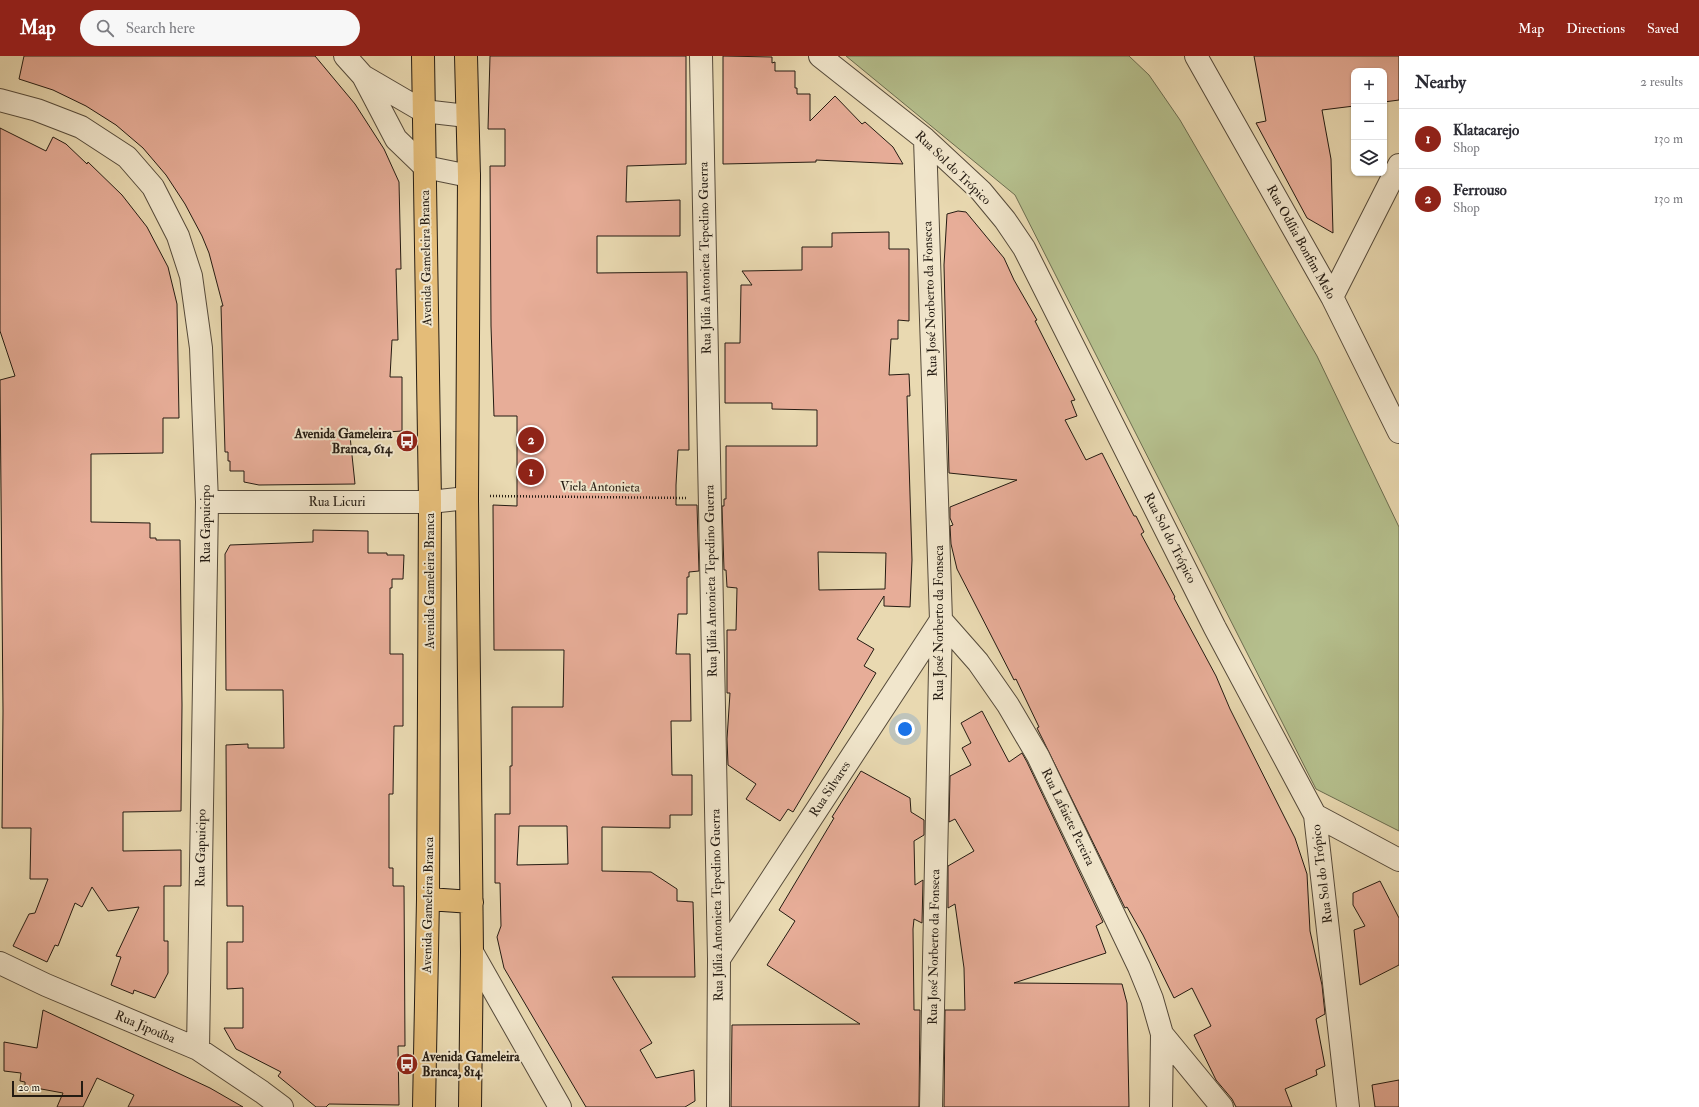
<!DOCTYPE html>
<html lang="en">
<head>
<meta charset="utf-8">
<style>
  body { margin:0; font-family:"IM FELL Double Pica",serif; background:#f7f7f7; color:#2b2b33 }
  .controls { position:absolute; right:12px; top:12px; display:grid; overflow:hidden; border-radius:8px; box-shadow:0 1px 3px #0004 }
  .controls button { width:36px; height:36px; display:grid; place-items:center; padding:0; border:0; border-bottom:1px solid #e1e1e2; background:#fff; color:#2b2b33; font:20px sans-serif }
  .scale { position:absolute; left:12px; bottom:10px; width:71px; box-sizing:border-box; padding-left:4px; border:2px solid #241b12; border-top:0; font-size:11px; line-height:14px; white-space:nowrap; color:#241b12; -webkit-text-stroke:3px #f1e6cc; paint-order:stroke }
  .you { position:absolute; left:905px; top:673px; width:14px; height:14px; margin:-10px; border:3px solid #fff; border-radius:50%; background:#1a73e8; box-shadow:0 0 0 6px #1a73e833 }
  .badge { display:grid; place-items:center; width:26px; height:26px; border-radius:50%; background:#8f2418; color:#fff; font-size:13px; font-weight:700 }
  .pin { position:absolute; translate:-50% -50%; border:2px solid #fff; box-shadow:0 1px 4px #0006 }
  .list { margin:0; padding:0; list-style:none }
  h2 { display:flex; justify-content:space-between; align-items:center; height:52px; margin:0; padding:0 16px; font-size:17px }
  h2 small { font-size:13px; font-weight:400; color:#7c7c81 }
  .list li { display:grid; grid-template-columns:26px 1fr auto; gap:12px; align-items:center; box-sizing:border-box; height:60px; padding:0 16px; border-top:1px solid #e1e1e2 }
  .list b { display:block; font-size:15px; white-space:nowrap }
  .list p { margin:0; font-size:13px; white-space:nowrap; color:#7c7c81 }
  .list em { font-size:13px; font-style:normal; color:#7c7c81 }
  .icon { flex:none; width:22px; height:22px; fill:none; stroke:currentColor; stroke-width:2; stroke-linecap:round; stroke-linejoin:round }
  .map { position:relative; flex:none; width:1399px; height:1051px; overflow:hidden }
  header { display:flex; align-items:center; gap:24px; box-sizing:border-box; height:56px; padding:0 20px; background:#8f2418; color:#fff }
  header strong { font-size:19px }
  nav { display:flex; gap:22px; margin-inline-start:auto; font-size:14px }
  .search { width:280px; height:36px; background:#f7f7f7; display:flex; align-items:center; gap:10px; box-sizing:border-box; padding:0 14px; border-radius:22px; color:#7c7c81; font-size:15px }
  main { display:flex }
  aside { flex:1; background:#fff }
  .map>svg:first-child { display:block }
  .green { fill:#b5bf8d; stroke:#6c6d50 }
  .building { fill:#e7ad98; stroke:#241b12; fill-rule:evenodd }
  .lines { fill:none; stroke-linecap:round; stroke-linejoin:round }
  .minor-casing { stroke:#554a3a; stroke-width:24 }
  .major-casing { stroke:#241b12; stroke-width:24 }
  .path { stroke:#241b12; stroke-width:2.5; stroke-dasharray:1 2; stroke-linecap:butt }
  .minor { stroke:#f1e6cc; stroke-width:22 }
  .major { stroke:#e4bc78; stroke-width:22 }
  .labels { text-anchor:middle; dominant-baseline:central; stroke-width:4; stroke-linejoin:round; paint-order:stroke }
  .street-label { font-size:13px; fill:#241b12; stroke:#f1e6cc }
  .poi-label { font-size:13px; font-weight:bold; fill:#241b12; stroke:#f1e6cc; text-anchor:end }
</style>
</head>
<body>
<header>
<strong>Map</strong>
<div class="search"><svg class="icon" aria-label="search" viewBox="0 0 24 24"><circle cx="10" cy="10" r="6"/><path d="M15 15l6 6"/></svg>Search here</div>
<nav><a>Map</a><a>Directions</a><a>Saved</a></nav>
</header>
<main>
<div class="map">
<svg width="1399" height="1051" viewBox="0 0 1399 1051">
  <rect width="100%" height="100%" fill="#e9d9b1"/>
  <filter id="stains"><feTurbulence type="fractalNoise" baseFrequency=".005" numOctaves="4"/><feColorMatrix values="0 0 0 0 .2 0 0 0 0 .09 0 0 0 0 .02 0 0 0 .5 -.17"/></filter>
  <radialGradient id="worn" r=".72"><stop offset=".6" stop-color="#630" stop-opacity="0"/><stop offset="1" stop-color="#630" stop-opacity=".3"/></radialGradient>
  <path class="green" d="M 846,0 L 1129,0 L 1149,19 L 1180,64 L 1317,300 L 1399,471 L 1399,775 L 1316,733 L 1015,139 Z"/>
  <path class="building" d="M 24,0 L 315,0 L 355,48 L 384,93 L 399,126 L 401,213 L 396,213 L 398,284 L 392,284 L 390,321 L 402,321 L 402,375 L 357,378 L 357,380 L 350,380 L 355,428 L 259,429 L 244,426 L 244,415 L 230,415 L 230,405 L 228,405 L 228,396 L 225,396 L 221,250 L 223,250 L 209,197 L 202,180 L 185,148 L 166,119 L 143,92 L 116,69 L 86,50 L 53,34 L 19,23 Z
    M 490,0 L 686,0 L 686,108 L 627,110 L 626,146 L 680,144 L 680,180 L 597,180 L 597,217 L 687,216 L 689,394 L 678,394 L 676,429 L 676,449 L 697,449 L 699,515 L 689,516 L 689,521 L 687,521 L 687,558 L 678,558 L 676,598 L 690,598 L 691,665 L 671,665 L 672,719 L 692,719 L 692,759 L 670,759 L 670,772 L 602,771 L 602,815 L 651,816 L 677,833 L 677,845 L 693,846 L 695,921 L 612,921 L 652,987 L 640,994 L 656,1022 L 694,1014 L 695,1045 L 685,1051 L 586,1051 L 504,912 L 497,881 L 501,870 L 500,827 L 495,827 L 495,758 L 510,758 L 510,710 L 512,710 L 512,651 L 563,651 L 564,594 L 494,594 L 493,449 L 517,450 L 517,360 L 494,360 L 491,270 L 490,110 L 505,110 L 505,73 L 488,73 ZM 519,770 L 567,770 L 568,808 L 517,809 Z
    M 723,0 L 772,1 L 772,7 L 775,6 L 775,15 L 795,15 L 795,32 L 797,32 L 797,38 L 810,38 L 810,65 L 835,40 L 862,68 L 865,66 L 893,91 L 903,108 L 816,104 L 816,106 L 723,108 Z
    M 1254,0 L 1399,0 L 1399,44 L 1384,46 L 1384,15 L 1354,15 L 1354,50 L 1322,54 L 1331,103 L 1333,177 L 1307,162 L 1256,67 L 1266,65 Z
    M 0,72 L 46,95 L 53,81 L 66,88 L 87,108 L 88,106 L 122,139 L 147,171 L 168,211 L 177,248 L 179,362 L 163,362 L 163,397 L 91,398 L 91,466 L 150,467 L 150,482 L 156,482 L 156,484 L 180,484 L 182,649 L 181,755 L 123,756 L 123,795 L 181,794 L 181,830 L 164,830 L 164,885 L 168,885 L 168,917 L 155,942 L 134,934 L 133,938 L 111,929 L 121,901 L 116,900 L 139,851 L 108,855 L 92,831 L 82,851 L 75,847 L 58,890 L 55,889 L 47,906 L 13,890 L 29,858 L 35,857 L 48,823 L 30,823 L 31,772 L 2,772 L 3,655 L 0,324 L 15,320 L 0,275 Z
    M 958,155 L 966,156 L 1004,202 L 1014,224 L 1037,264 L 1035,265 L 1075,344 L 1071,345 L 1077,360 L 1065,364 L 1086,404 L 1102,397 L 1134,460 L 1136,460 L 1144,476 L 1141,478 L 1175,541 L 1174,542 L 1216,620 L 1230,653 L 1295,782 L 1307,818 L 1310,875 L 1322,929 L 1325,958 L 1316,963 L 1325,1010 L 1316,1014 L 1317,1019 L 1285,1033 L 1292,1051 L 1236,1051 L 1232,1043 L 1216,1024 L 1194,979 L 1211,970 L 1192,932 L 1174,942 L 1143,879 L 1127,851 L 1125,852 L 1043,684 L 1037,672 L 1039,671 L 1016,623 L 1014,624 L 957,513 L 951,488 L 950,470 L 953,469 L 950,462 L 950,451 L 1017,424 L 949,417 L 944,209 L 947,158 Z
    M 889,176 L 889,193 L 909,193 L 909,265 L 898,264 L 898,283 L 891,283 L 889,319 L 909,318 L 910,340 L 907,340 L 912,504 L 910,551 L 884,550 L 884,540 L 857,583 L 874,593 L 864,610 L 876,617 L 793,756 L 788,753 L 780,765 L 746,743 L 756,728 L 728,709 L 727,683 L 730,637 L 727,637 L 727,574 L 736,574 L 737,532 L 727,531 L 726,514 L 724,514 L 722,450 L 724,450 L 724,443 L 726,443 L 726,390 L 817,390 L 817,354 L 772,353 L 772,347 L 725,347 L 725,287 L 740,287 L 741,229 L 752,229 L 742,215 L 802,214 L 802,191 L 832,191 L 832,177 ZM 818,496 L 886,497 L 885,533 L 819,534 Z
    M 313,474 L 368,475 L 368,497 L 387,497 L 387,499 L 404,499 L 403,523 L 392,523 L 392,532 L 390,532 L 390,598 L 403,598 L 403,670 L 394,670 L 393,738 L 389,738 L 389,812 L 393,812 L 393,830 L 404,830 L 405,990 L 398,990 L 399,1049 L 329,1048 L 326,1051 L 316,1051 L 278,1020 L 281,1016 L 236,993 L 224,972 L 243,972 L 243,932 L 227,933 L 227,886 L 243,886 L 243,850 L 227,850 L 226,689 L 248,688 L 248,692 L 284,692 L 283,634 L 226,634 L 225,498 L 230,489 L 313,486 Z
    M 982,655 L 1009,706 L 1022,697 L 1027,706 L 1103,866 L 1096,870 L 1106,897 L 1014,927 L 1122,928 L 1127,947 L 1129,1051 L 944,1051 L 945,954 L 965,954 L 964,912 L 955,848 L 948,852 L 948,810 L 974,795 L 955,763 L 949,766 L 950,720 L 971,709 L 962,692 L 971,687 L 961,667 Z
    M 861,715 L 910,742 L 911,756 L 924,764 L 924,779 L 914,785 L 915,829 L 923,824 L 922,867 L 914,863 L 913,873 L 914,954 L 920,954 L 919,1051 L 731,1051 L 732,969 L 860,968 L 767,909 L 795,865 L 779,854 L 834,762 L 832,761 Z
    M 1380,825 L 1399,862 L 1399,909 L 1360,929 L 1354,874 L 1365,870 L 1353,849 L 1353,837 Z
    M 43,954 L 210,1032 L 243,1051 L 128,1051 L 134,1039 L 97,1022 L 83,1051 L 57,1051 L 63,1037 L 25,1030 L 25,1026 L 20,1025 L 21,1017 L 4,1015 L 4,986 L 37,992 Z
    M 1399,1024 L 1399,1051 L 1375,1051 L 1372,1029 Z"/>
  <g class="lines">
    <g class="minor-casing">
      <path id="minor" d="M 345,0 L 363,20 L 423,55 L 467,60
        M 701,0 L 719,903 L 718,1051
        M 820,0 L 925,83 L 981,135 L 1005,164 L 1024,192 L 1215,572 L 1315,759 L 1348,1051
        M 1196,0 L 1332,241 L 1399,376
        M 363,20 L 396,83 L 425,111 L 469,120
        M 0,44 L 37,54 L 81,71 L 127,101 L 153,131 L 178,180 L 191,220 L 201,292 L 207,446 L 198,993
        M 925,83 L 941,564 L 931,1051
        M 1332,241 L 1399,109
        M 207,446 L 430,446 L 467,442
        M 941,564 L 978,606 L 1008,649 L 1038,700 L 1139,911 L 1152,943 L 1162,978 L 1161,1051
        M 1315,759 L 1399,804
        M 472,896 L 560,1051
        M 719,903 L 941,564
        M 0,907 L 46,929 L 198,993 L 262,1036 L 282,1051
        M 1162,978 L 1222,1051"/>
    </g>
    <g class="major-casing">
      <path id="major" d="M 423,0 L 430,446 L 428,843 L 424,1051
        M 466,0 L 469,120 L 467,442 L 472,896 L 470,1051
        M 428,843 L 472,846"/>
    </g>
    <path class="path" d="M 490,440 L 687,442"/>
    <use href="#minor" class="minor"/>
    <use href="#major" class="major"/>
  </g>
  <defs>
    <g id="bus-disc" transform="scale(1.15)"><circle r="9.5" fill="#8f2418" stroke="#f1e6cc"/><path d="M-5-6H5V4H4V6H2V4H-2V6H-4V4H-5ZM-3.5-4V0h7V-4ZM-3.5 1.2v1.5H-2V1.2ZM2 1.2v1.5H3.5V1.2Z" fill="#fff"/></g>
  </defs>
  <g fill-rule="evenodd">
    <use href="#bus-disc" x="407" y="385"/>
    <use href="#bus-disc" x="407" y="1008"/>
  </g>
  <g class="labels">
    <g class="street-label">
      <text transform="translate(953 112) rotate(44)">Rua Sol do Trópico</text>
      <text transform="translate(1301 186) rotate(61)">Rua Odília Bonfim Melo</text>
      <text transform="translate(426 202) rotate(-91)">Avenida Gameleira Branca</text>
      <text transform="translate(705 202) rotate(-91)">Rua Júlia Antonieta Tepedino Guerra</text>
      <text transform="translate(930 243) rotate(-92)">Rua José Norberto da Fonseca</text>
      <text transform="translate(600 431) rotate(1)">Viela Antonieta</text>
      <text x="337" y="446">Rua Licuri</text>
      <text transform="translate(206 468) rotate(-90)">Rua Gapuicipo</text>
      <text transform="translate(1170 482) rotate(63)">Rua Sol do Trópico</text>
      <text transform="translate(430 525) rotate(-90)">Avenida Gameleira Branca</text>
      <text transform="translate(711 525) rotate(-91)">Rua Júlia Antonieta Tepedino Guerra</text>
      <text transform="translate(939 567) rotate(-90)">Rua José Norberto da Fonseca</text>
      <text transform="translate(830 733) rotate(-57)">Rua Silvares</text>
      <text transform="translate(1068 761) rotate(64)">Rua Lafaiete Pereira</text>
      <text transform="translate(201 792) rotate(-89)">Rua Gapuicipo</text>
      <text transform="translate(1322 818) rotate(-97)">Rua Sol do Trópico</text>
      <text transform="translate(428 849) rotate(-89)">Avenida Gameleira Branca</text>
      <text transform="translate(717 849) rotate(-91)">Rua Júlia Antonieta Tepedino Guerra</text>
      <text transform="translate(934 891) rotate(-89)">Rua José Norberto da Fonseca</text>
      <text transform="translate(145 971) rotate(23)">Rua Jipoúba</text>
    </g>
    <g class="poi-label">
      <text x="392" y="378">Avenida Gameleira<tspan x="392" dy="15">Branca, 614</tspan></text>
      <text x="422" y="1001" text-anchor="start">Avenida Gameleira<tspan x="422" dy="15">Branca, 814</tspan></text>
    </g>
  </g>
  <rect width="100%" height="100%" filter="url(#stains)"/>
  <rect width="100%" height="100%" fill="url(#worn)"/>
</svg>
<div class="controls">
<button>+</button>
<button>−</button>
<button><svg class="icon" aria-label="layers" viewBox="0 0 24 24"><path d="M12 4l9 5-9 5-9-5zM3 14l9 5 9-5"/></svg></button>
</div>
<div class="scale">20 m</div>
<div class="you"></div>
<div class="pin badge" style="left:531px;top:416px">1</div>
<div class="pin badge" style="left:531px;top:384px">2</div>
</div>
<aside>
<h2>Nearby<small>2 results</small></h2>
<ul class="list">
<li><span class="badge">1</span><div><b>Klatacarejo</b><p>Shop</p></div><em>130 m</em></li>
<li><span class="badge">2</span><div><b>Ferrouso</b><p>Shop</p></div><em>130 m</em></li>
</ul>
</aside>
</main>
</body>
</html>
